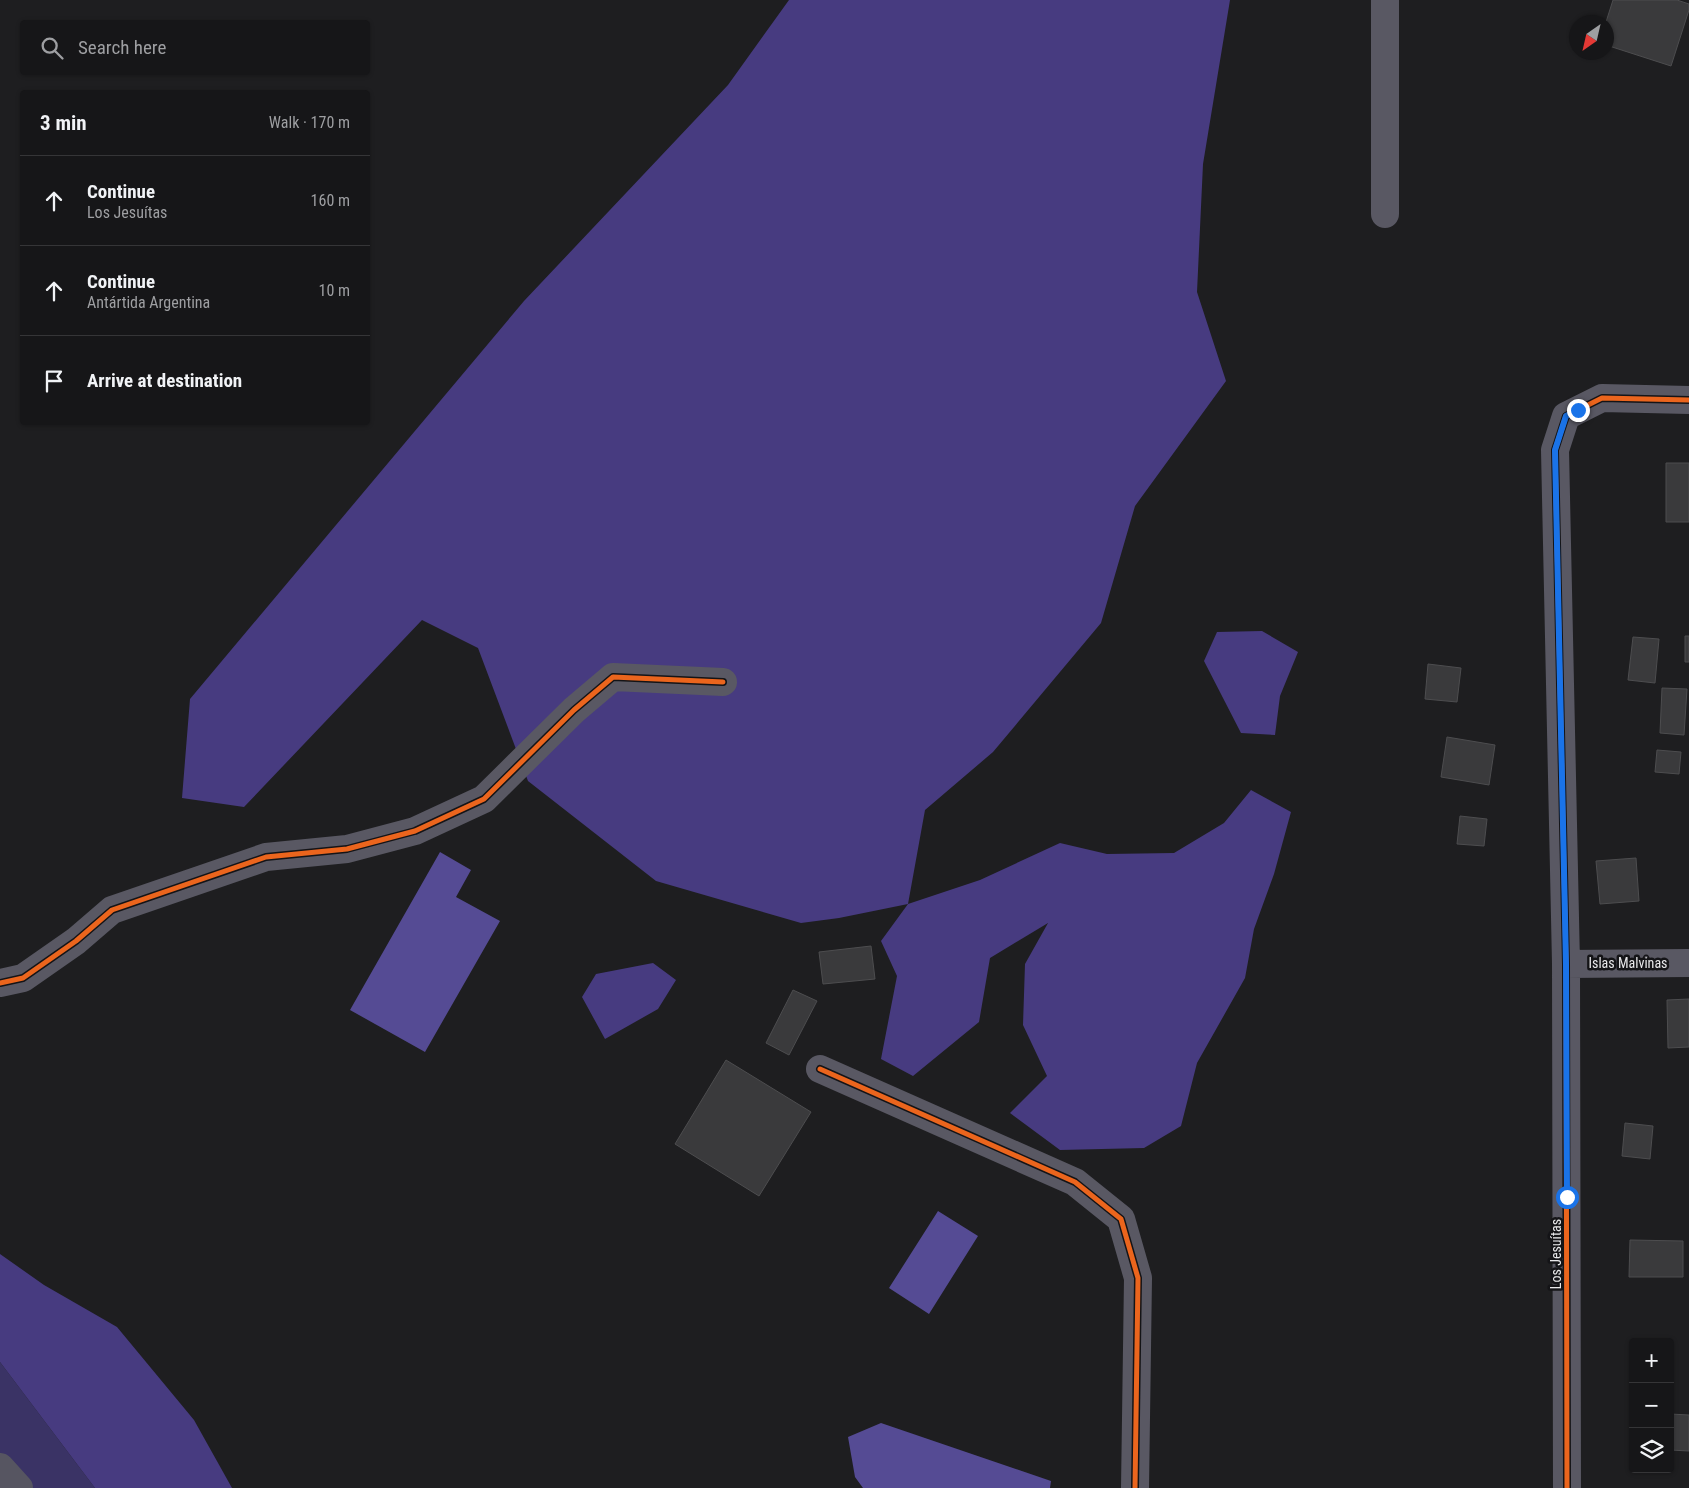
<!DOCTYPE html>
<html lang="en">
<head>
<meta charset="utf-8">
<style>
  body { margin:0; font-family:"Roboto Condensed",sans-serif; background:#1f1f21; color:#f1f3f6 }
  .controls { position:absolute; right:15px; bottom:15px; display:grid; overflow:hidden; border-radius:5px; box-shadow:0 1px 4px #0004 }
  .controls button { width:45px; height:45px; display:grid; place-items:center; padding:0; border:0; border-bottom:1px solid #353537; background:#161618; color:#f1f3f6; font:25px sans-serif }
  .compass { position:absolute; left:1569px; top:15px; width:45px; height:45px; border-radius:50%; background:#161618; box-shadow:0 1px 4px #0004; rotate:214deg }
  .stop { position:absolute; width:15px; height:15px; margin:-11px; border:4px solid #1a73e8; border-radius:50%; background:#fff }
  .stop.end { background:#1a73e8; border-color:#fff; box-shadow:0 1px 5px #0008 }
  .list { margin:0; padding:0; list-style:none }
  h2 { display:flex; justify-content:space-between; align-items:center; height:65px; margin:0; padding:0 20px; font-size:21px }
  h2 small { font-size:16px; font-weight:400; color:#9e9fa2 }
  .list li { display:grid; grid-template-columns:32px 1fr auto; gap:15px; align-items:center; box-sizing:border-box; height:90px; padding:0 20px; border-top:1px solid #353537 }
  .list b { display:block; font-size:19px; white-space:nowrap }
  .list p { margin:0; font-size:16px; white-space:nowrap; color:#9e9fa2 }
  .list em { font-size:16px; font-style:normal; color:#9e9fa2 }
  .icon { flex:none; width:28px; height:28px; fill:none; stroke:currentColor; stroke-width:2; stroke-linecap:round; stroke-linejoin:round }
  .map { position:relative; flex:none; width:1689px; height:1488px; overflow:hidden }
  .search { position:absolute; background:#161618; box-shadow:0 1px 4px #0004; left:20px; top:20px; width:350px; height:55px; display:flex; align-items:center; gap:12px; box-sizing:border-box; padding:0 18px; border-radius:5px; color:#9e9fa2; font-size:19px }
  .panel { position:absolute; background:#161618; box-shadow:0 1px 4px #0004; left:20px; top:90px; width:350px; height:335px; border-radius:5px }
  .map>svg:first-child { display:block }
  .green { fill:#3a3365 }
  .forest { fill:#473b80 }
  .water { fill:#554b94 }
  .building { fill:#3a3a3c; stroke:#4d4d4f }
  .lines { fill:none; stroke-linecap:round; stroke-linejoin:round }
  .street { stroke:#595863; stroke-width:28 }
  .highway { stroke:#565561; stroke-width:28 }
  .cycleway-casing { stroke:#141417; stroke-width:8 }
  .cycleway { stroke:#eb651d; stroke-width:5 }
  .route { stroke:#1a73e8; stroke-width:6 }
  .labels { text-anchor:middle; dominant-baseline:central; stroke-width:5; stroke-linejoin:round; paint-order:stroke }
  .street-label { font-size:14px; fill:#e8e8ea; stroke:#141417 }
</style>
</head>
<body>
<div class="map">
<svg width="1689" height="1488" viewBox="0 0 1689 1488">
  <rect width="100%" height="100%" fill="#1e1e20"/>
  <path class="green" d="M 0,1362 L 95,1488 L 0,1488 Z"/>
  <path class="forest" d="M 789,0 L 1230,0 L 1203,164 L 1197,292 L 1226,381 L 1135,506 L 1101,623 L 993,752 L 925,810 L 908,904 L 980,880 L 1060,843 L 1107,854 L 1174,853 L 1224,823 L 1251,790 L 1291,812 L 1274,874 L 1254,929 L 1245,978 L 1197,1063 L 1181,1126 L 1144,1148 L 1060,1150 L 1010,1113 L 1047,1076 L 1023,1025 L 1025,964 L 1048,923 L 990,958 L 979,1022 L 913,1076 L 881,1059 L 897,976 L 881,941 L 908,904 L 839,918 L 801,923 L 656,881 L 528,781 L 478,648 L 422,620 L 244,807 L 182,798 L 190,699 L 524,301 L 728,85 Z
    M 1262,631 L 1298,652 L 1280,696 L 1275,735 L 1241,733 L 1204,661 L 1217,632 Z
    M 653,963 L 676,980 L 658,1009 L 605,1039 L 582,997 L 596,974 Z
    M 0,1254 L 44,1285 L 117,1327 L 194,1420 L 232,1488 L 95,1488 L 0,1362 Z"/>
  <path class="water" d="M 440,852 L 471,870 L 456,897 L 500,921 L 425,1052 L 350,1010 Z
    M 938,1211 L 978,1236 L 929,1314 L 889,1288 Z
    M 881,1423 L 1051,1481 L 1050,1488 L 863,1488 L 855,1477 L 848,1437 Z"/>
  <path class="building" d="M 1613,0 L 1677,0 L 1689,4 L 1689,10 L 1671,66 L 1606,45 L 1606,22 Z
    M 1666,463 L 1689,463 L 1689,522 L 1666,522 Z
    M 1685,636 L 1689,636 L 1689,662 L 1685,662 Z
    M 1633,637 L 1659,639 L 1655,683 L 1628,680 Z
    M 1428,664 L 1461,668 L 1457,702 L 1425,699 Z
    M 1662,688 L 1687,689 L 1684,735 L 1660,733 Z
    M 1447,737 L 1495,745 L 1489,785 L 1441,777 Z
    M 1657,750 L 1681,752 L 1679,774 L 1655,772 Z
    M 1460,816 L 1487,819 L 1484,846 L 1457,844 Z
    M 1636,858 L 1639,901 L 1600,904 L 1596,861 Z
    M 871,946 L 875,979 L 823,984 L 819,952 Z
    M 793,990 L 817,1001 L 789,1055 L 766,1043 Z
    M 1689,999 L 1689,1047 L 1668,1048 L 1667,1000 Z
    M 726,1060 L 811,1112 L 759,1196 L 675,1144 Z
    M 1625,1123 L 1653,1126 L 1650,1159 L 1622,1156 Z
    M 1630,1240 L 1683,1241 L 1683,1277 L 1629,1277 Z
    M 1670,1414 L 1689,1415 L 1689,1451 L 1670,1450 Z"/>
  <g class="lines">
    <path class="street" d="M 1385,0 L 1385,214
      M 1566,964 L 1689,963
      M 0,983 L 23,978 L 76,941 L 112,910 L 266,857 L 347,849 L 415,831 L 484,799 L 574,710 L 613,677 L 723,682
      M 820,1069 L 1075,1182 L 1121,1219 L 1138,1278 L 1135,1488
      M 1567,1488 L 1566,964 L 1555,450 L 1566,416 L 1602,398 L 1689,400"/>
    <path class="highway" d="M 0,1467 L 19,1488"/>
    <g class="cycleway-casing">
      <path id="cycleway" d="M 0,983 L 23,978 L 76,941 L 112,910 L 266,857 L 347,849 L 415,831 L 484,799 L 574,710 L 613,677 L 723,682
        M 820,1069 L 1075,1182 L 1121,1219 L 1138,1278 L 1135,1488
        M 1567,1488 L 1566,964 L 1555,450 L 1566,416 L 1602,398 L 1689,400"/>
    </g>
    <use href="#cycleway" class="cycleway"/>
  </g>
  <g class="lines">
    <path class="route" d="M 1567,1197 L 1566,964 L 1555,450 L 1566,416 L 1578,410"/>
  </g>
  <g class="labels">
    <g class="street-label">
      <text x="1628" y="963">Islas Malvinas</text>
      <text transform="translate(1556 1254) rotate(-90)">Los Jesuítas</text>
    </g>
  </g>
</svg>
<div class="controls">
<button>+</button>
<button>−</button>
<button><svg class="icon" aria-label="layers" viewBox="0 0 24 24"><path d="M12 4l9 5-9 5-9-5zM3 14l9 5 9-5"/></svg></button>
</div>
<svg class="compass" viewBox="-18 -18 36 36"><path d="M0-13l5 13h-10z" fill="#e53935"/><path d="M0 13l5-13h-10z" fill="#9e9fa2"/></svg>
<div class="stop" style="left:1567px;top:1197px"></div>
<div class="stop end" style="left:1578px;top:410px"></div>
<div class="search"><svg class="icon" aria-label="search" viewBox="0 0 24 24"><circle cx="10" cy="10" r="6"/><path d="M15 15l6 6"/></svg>Search here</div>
<section class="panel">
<h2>3 min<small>Walk · 170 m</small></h2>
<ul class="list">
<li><svg class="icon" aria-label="ahead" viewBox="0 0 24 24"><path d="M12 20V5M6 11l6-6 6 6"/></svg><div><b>Continue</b><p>Los Jesuítas</p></div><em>160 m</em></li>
<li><svg class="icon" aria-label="ahead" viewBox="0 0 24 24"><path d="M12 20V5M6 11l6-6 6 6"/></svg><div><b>Continue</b><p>Antártida Argentina</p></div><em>10 m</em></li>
<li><svg class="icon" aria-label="arrive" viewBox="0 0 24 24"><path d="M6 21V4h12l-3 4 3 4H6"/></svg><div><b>Arrive at destination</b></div></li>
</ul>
</section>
</div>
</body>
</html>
